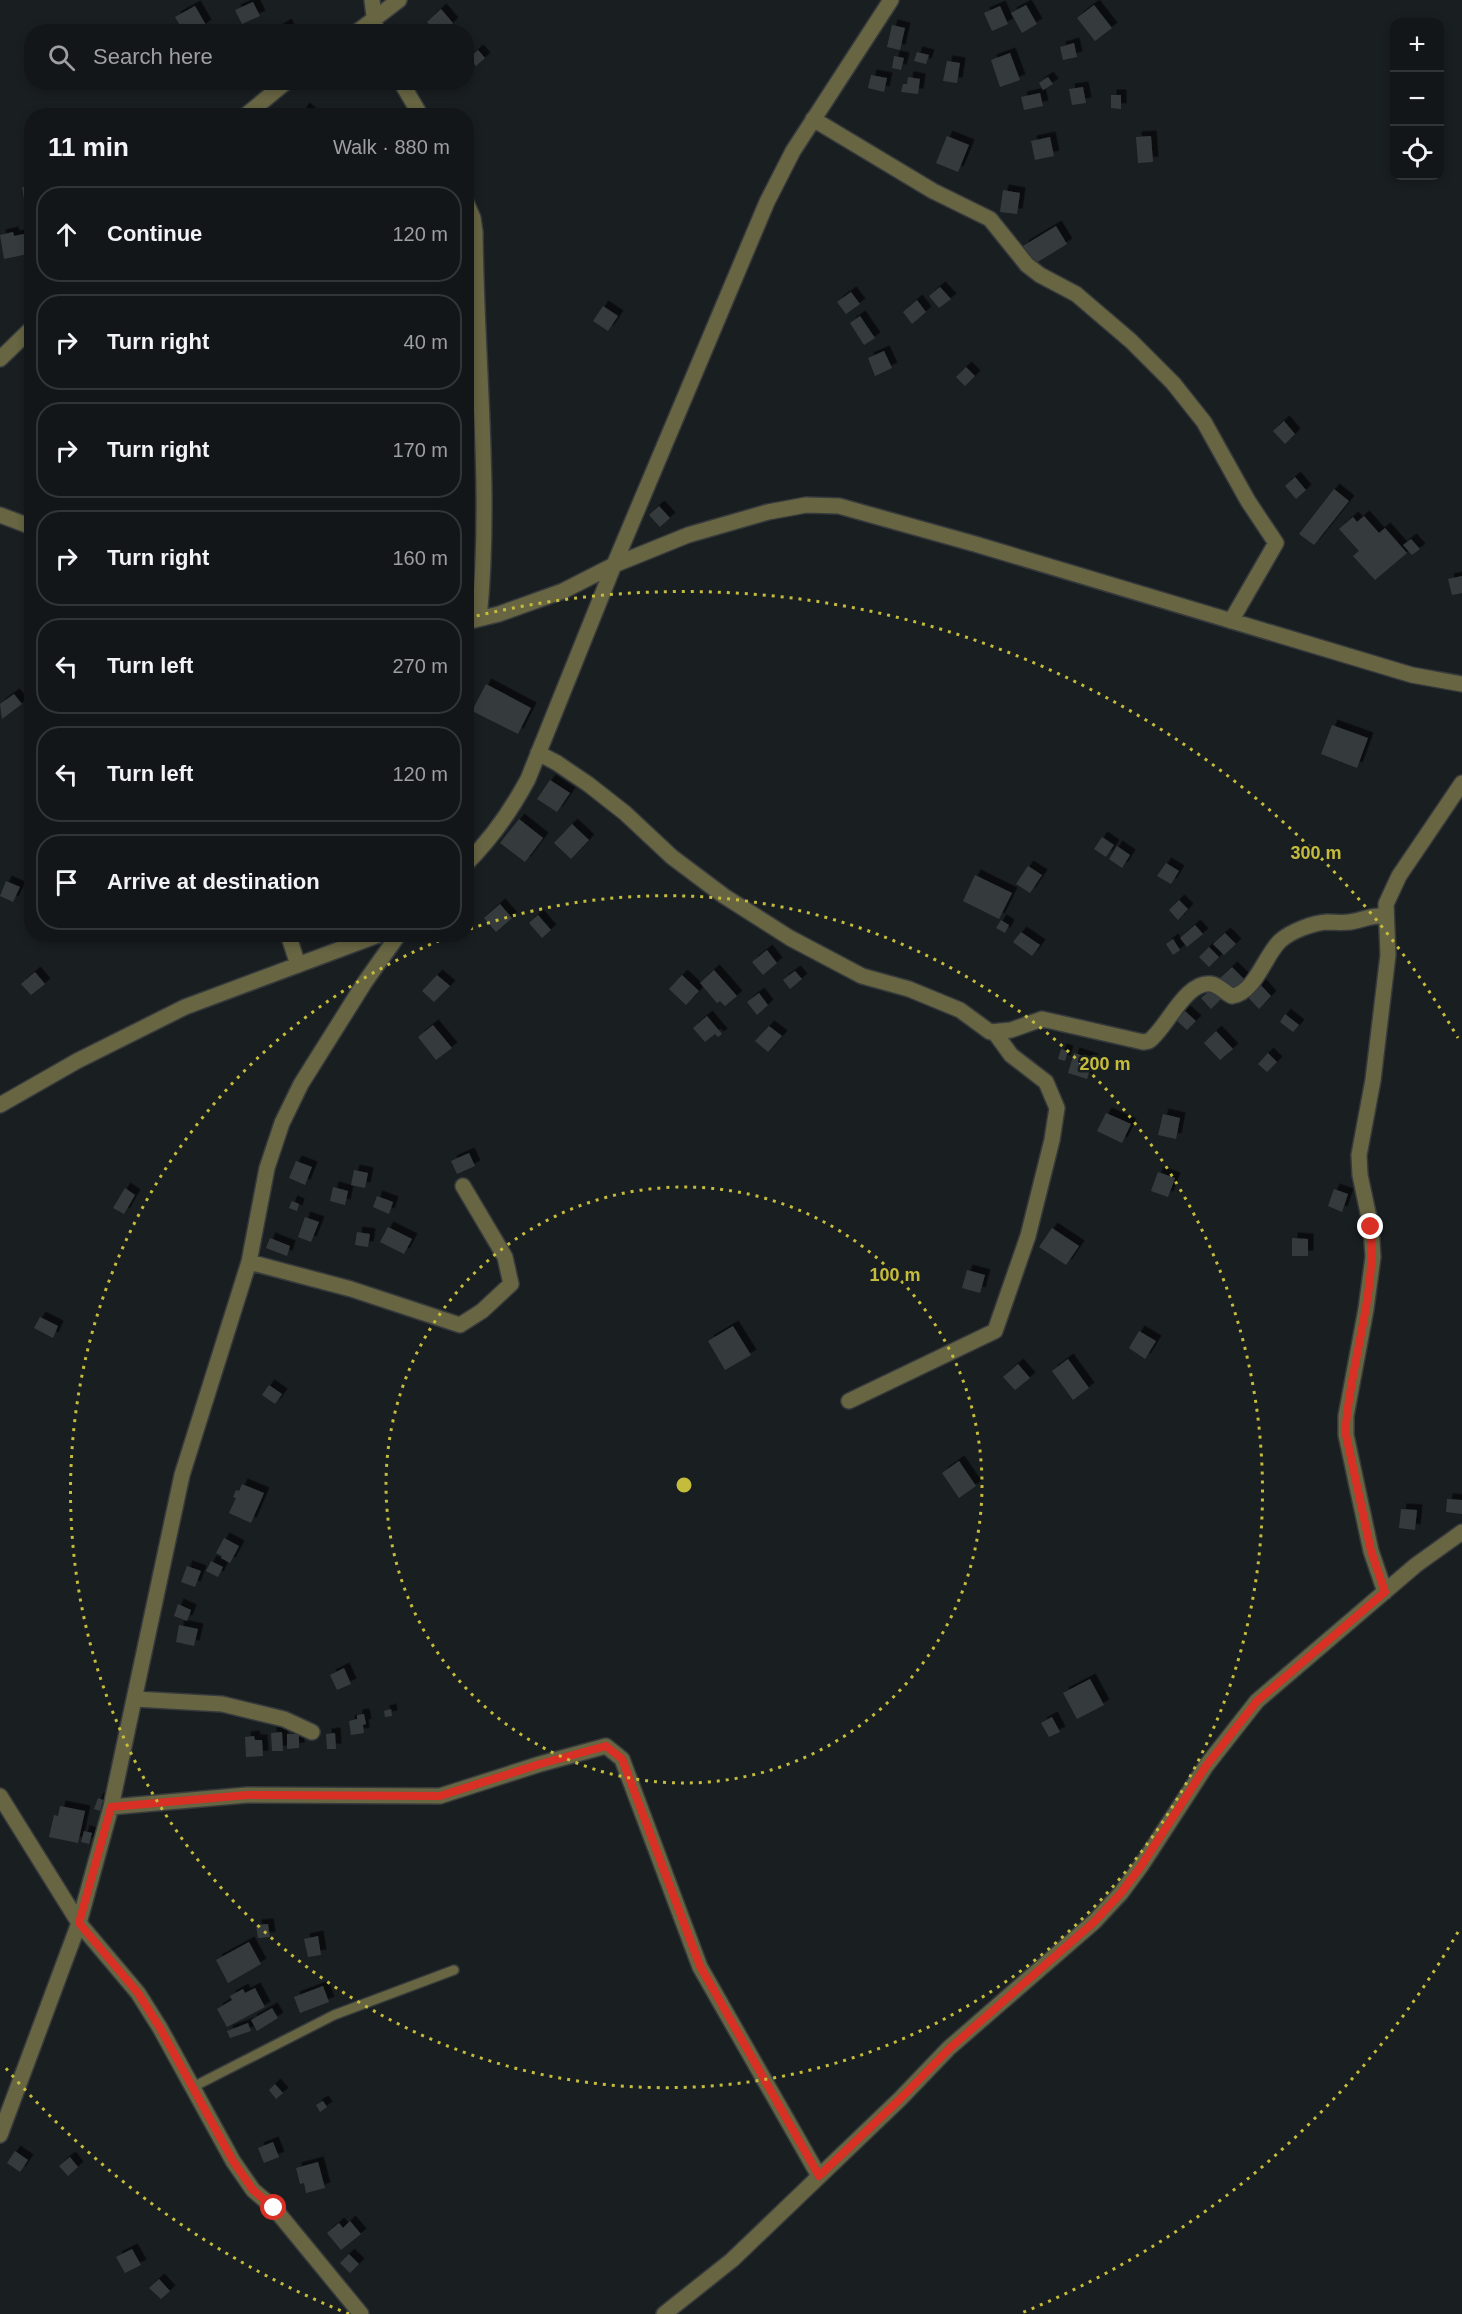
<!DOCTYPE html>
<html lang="en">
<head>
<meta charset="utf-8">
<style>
  body { margin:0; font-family:Helvetica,sans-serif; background:#1c1f22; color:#f1f3f6 }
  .controls { position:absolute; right:18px; top:18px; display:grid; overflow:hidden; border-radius:12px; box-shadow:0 3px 9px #0003 }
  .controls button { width:54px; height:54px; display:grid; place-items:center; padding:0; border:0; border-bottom:2px solid #323538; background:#131619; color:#f1f3f6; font:30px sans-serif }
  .stop { position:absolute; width:18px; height:18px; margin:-14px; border:4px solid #d93025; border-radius:50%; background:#fff }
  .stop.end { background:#d93025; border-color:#fff; box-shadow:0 2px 6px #0008 }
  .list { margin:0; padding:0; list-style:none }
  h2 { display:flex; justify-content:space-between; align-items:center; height:78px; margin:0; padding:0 24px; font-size:26px }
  h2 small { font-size:20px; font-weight:400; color:#9d9fa2 }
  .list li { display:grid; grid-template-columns:39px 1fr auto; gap:18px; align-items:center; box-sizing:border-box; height:96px; margin:0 12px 12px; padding:0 12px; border:2px solid #323538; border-radius:24px }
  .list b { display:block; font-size:22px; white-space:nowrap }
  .list em { font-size:20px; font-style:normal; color:#9d9fa2 }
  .icon { flex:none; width:33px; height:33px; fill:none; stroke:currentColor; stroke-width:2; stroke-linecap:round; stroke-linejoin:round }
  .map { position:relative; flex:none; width:1462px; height:2314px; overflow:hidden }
  .search { position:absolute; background:#131619; box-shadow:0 3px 9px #0003; left:24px; top:24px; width:450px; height:66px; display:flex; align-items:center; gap:15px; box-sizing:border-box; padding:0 21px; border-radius:24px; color:#9d9fa2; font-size:22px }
  .panel { position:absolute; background:#131619; box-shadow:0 3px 9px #0003; left:24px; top:108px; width:450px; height:834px; border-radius:24px }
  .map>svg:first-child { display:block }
  .building { fill:#363b3e; filter:url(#shadow) }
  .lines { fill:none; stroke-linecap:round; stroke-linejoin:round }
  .lane-casing { stroke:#363a3d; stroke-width:12 }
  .street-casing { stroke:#363a3d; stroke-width:18 }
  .lane { stroke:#676542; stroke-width:9 }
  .street { stroke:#676542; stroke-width:15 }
  .route { stroke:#d93025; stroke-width:8 }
  .ring { fill:none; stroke:#c6bc3c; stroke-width:3; stroke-dasharray:3 6 }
  .centre { fill:#c6bc3c; stroke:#191e21; stroke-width:3 }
  .ring-label { font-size:18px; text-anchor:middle; font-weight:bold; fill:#c6bc3c; stroke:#191e21; stroke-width:5; stroke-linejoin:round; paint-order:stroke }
</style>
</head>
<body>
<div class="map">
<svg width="1462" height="2314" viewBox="0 0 1462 2314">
  <defs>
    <filter id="shadow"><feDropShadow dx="5.5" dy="-5.5" stdDeviation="0" flood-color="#0009"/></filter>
  </defs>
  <rect width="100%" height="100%" fill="#191e21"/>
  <path class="building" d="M 253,2 L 260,16 L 242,24 L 235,10 Z
    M 1026,5 L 1037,24 L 1022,33 L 1011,13 Z
    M 1094,5 L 1112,28 L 1095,41 L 1077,18 Z
    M 195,6 L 206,25 L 196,32 L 184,32 L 175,17 Z
    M 1000,6 L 1008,24 L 992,31 L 984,13 Z
    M 441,9 L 453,23 L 444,32 L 436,32 L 427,22 Z
    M 286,24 L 290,32 L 273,32 Z
    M 892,25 L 905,28 L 900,50 L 887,47 Z
    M 1074,43 L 1077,57 L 1063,60 L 1060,47 Z
    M 478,50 L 485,58 L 476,66 L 469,58 Z
    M 917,52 L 929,55 L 926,64 L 914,61 Z
    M 1010,53 L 1020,80 L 1000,87 L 991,60 Z
    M 894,56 L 904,58 L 901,70 L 892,68 Z
    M 947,61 L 960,63 L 957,83 L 943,81 Z
    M 871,75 L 887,78 L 884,92 L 868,88 Z
    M 908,77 L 920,79 L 918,94 L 901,92 L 903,84 L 907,84 Z
    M 1048,77 L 1053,84 L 1043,90 L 1039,83 Z
    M 1083,87 L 1086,103 L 1072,105 L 1069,89 Z
    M 1040,93 L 1043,106 L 1024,110 L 1021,97 Z
    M 1111,95 L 1121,95 L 1121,109 L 1111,108 Z
    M 304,108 L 314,116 L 299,116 Z
    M 947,136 L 969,145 L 958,172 L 936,163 Z
    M 1151,136 L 1153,162 L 1138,163 L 1136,137 Z
    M 1050,137 L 1054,156 L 1035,160 L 1031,141 Z
    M 32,186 L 32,205 L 25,206 L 22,187 Z
    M 1003,190 L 1020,193 L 1017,214 L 1000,212 Z
    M 1056,226 L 1067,244 L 1036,263 L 1023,246 Z
    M 13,232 L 14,236 L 24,234 L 28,254 L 4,259 L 0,235 Z
    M 940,287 L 951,299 L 939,308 L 929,296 Z
    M 851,292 L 860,304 L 846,314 L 837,302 Z
    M 917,300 L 926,312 L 912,324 L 903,312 Z
    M 603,306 L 618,316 L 608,331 L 593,321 Z
    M 860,316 L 875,338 L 864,345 L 850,323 Z
    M 884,351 L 892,368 L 875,376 L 868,358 Z
    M 966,367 L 975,376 L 965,386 L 956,377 Z
    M 1284,421 L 1295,434 L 1285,444 L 1273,431 Z
    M 1295,477 L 1306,490 L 1296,499 L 1285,486 Z
    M 1334,489 L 1349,501 L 1314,545 L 1299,534 Z
    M 659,506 L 670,518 L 660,527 L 649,515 Z
    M 1364,516 L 1379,533 L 1385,528 L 1407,553 L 1375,580 L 1353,556 L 1359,551 L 1339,529 L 1353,517 L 1357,522 Z
    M 1411,539 L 1420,549 L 1412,555 L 1403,545 Z
    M 1462,576 L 1462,593 L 1452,595 L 1448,579 Z
    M 486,684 L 531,708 L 518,734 L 472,711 Z
    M 14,694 L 22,704 L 2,719 L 0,704 Z
    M 1332,725 L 1368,738 L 1357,768 L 1321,754 Z
    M 550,780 L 570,793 L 557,812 L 537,799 Z
    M 519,819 L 543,838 L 525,862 L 500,843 Z
    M 572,824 L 589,840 L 571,859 L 554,843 Z
    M 1102,837 L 1114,845 L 1106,857 L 1094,849 Z
    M 1117,846 L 1130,855 L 1122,868 L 1109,859 Z
    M 1166,863 L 1179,871 L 1171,884 L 1157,876 Z
    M 1028,866 L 1042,875 L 1030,893 L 1016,884 Z
    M 975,875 L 1012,893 L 999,919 L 963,901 Z
    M 6,881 L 20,887 L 13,902 L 0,896 Z
    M 1179,900 L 1188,909 L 1178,920 L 1169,910 Z
    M 500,904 L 512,918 L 496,932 L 484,918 Z
    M 538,915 L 551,930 L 542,938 L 529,923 Z
    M 1001,920 L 1009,925 L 1005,933 L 996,928 Z
    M 1195,925 L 1203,934 L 1187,947 L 1180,938 Z
    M 1021,932 L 1040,945 L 1032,956 L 1013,942 Z
    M 1225,933 L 1236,944 L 1224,955 L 1213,944 Z
    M 1173,939 L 1180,950 L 1173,955 L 1166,944 Z
    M 1209,947 L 1219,957 L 1209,967 L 1199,957 Z
    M 767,950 L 777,963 L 763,975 L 752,962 Z
    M 1232,967 L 1244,979 L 1230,992 L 1218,980 Z
    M 714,970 L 737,996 L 725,1006 L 720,1001 L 717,1003 L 700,983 Z
    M 795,971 L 802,979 L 790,989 L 783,980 Z
    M 35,972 L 45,984 L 31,995 L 21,984 Z
    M 437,975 L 450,986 L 434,1002 L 422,991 Z
    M 682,975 L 699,991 L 686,1005 L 669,989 Z
    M 1257,981 L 1271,996 L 1259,1009 L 1245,994 Z
    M 1212,989 L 1221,999 L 1211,1009 L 1201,998 Z
    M 759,993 L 768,1005 L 757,1015 L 747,1002 Z
    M 1185,1011 L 1196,1021 L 1187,1030 L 1176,1020 Z
    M 1285,1014 L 1299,1025 L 1293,1032 L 1280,1022 Z
    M 707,1016 L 722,1034 L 718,1037 L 715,1034 L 705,1042 L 693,1028 Z
    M 433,1025 L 452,1048 L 436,1060 L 418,1037 Z
    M 769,1026 L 782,1036 L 768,1052 L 755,1041 Z
    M 1216,1031 L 1233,1049 L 1220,1060 L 1204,1043 Z
    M 1061,1049 L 1068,1051 L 1065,1061 L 1058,1059 Z
    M 1074,1053 L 1093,1059 L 1087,1079 L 1068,1073 Z
    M 1268,1053 L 1277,1062 L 1267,1072 L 1258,1064 Z
    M 1106,1113 L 1131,1124 L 1122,1143 L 1097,1131 Z
    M 1163,1114 L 1180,1118 L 1176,1139 L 1158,1135 Z
    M 469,1153 L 475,1166 L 457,1174 L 451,1161 Z
    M 296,1161 L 312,1167 L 305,1185 L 289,1178 Z
    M 354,1170 L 368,1173 L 365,1188 L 351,1185 Z
    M 1158,1172 L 1175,1178 L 1168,1197 L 1151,1191 Z
    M 333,1187 L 348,1191 L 345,1205 L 330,1201 Z
    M 125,1188 L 135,1195 L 124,1214 L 113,1208 Z
    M 1334,1189 L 1348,1194 L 1342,1212 L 1328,1206 Z
    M 377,1196 L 393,1202 L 389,1214 L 373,1207 Z
    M 292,1201 L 299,1204 L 297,1211 L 289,1208 Z
    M 305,1217 L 319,1222 L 311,1242 L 298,1237 Z
    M 388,1227 L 412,1239 L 404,1254 L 380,1242 Z
    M 1052,1228 L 1079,1246 L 1066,1265 L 1039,1247 Z
    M 357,1232 L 370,1234 L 368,1247 L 355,1245 Z
    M 270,1238 L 290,1246 L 287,1256 L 266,1248 Z
    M 1292,1238 L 1308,1239 L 1308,1256 L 1292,1256 Z
    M 967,1270 L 985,1275 L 980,1293 L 962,1288 Z
    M 40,1317 L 58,1326 L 53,1338 L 34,1328 Z
    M 733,1326 L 751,1355 L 725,1370 L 708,1341 Z
    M 1139,1331 L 1156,1341 L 1145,1359 L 1129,1348 Z
    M 1068,1359 L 1089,1388 L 1073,1400 L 1052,1371 Z
    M 1018,1364 L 1030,1378 L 1015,1390 L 1003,1377 Z
    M 269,1385 L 282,1394 L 275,1404 L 262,1395 Z
    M 959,1461 L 976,1486 L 959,1498 L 942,1473 Z
    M 242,1484 L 264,1493 L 251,1523 L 229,1513 L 236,1498 L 233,1497 L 236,1490 L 239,1491 Z
    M 1447,1499 L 1462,1500 L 1462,1514 L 1446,1512 Z
    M 1401,1509 L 1417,1510 L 1415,1530 L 1399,1528 Z
    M 224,1538 L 239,1546 L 230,1563 L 221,1558 L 222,1556 L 216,1553 Z
    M 211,1561 L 223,1567 L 218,1577 L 206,1571 Z
    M 187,1566 L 201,1571 L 195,1587 L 181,1582 Z
    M 178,1604 L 191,1610 L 187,1621 L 174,1616 Z
    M 179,1625 L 198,1629 L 194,1646 L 176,1642 Z
    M 344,1668 L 351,1684 L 337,1690 L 330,1675 Z
    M 1090,1679 L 1104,1705 L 1077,1719 L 1063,1693 Z
    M 391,1709 L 392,1716 L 385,1717 L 384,1711 Z
    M 364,1714 L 366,1724 L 363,1725 L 364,1733 L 351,1735 L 349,1721 L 357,1719 L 357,1715 Z
    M 1052,1717 L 1060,1732 L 1049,1737 L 1041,1723 Z
    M 282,1732 L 283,1751 L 272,1751 L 271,1733 Z
    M 335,1733 L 336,1749 L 327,1749 L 326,1734 Z
    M 287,1734 L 299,1734 L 299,1748 L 287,1749 Z
    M 254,1736 L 255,1740 L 262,1740 L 263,1756 L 246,1757 L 245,1737 Z
    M 98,1798 L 103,1800 L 100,1811 L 94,1809 Z
    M 60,1806 L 85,1811 L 78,1843 L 49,1837 L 54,1815 L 58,1816 Z
    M 84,1831 L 92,1833 L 89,1844 L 81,1842 Z
    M 268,1924 L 270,1937 L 258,1938 L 256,1925 Z
    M 318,1936 L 321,1955 L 308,1957 L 304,1939 Z
    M 249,1942 L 261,1964 L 228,1983 L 216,1960 Z
    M 323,1986 L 329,2002 L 300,2013 L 294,1997 Z
    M 255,1988 L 265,2007 L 227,2027 L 217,2009 L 232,2000 L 230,1996 L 243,1989 L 245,1993 Z
    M 272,2008 L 278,2018 L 257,2031 L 251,2020 Z
    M 248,2023 L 251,2031 L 230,2038 L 227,2031 Z
    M 275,2084 L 283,2093 L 276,2099 L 269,2090 Z
    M 323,2101 L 327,2107 L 320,2112 L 316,2105 Z
    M 273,2142 L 279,2157 L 264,2163 L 258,2148 Z
    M 15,2151 L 28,2160 L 20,2172 L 7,2163 Z
    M 70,2157 L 78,2167 L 68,2176 L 59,2166 Z
    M 318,2162 L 325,2188 L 306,2193 L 304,2183 L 300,2184 L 296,2168 Z
    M 350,2221 L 361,2234 L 341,2250 L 327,2233 L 339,2223 L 343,2228 Z
    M 132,2249 L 141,2265 L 125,2273 L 116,2257 Z
    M 349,2254 L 359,2264 L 350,2273 L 340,2263 Z
    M 159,2279 L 170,2291 L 161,2299 L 149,2288 Z"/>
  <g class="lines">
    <g class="lane-casing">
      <path id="lane" d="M 191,2088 L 334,2015 L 454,1970"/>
    </g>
    <g class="street-casing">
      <path id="street" d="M 372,0 L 376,32
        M 357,32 L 399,0
        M 401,82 L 421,116
        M 245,116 L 286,82
        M 813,119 L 933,191 L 990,219 L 1027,265 L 1040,275 L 1076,294 L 1131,341 L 1173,383 L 1204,422 L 1248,501 L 1276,543 L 1231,621
        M 466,202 L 473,218 L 475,232 C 476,361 492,491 479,619
        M 0,359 L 32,328
        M 0,515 L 32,527
        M 466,622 L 499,614 L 563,591 L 614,565 L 688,535 L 768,512 L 806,505 L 839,506 L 975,544 L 1412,675 L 1462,684
        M 538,753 L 557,763 L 588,784 L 625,813 L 672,857 L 724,896 L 790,938 L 862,976 L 909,989 L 960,1010 L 990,1032 L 1011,1030 L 1042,1019 L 1143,1042 L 1149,1041 C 1167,1028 1185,981 1211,984 C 1219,985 1225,993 1232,996 C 1255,993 1265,955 1280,941 C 1291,931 1313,923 1327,922 C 1335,922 1343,923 1350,922 C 1364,920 1373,914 1386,916
        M 466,864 C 491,839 511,811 528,779 L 614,565 L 767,202 L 793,151 L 891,0
        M 288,934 L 298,965
        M 0,1105 L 77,1061 L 185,1007 L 381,934
        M 249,1262 L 351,1289 L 460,1325 L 482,1311 L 511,1284 L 505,1257 L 463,1186
        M 849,1401 L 995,1331 L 1028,1236 L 1052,1140 L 1057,1108 L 1046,1082 L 1011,1055 L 995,1033
        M 1385,1592 L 1371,1551 L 1346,1435 L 1346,1416 L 1366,1309 L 1373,1257 L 1371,1227 L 1360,1175 L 1359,1155 L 1373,1080 L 1388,955 L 1386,904 L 1399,876 L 1462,783
        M 135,1699 L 222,1704 L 284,1719 L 312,1732
        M 0,1796 L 79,1923 L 138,1993 L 160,2028 L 233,2161 L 253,2190 L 274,2208 L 361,2314
        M 111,1807 L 247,1795 L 440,1796 L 540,1764 L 606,1746 L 622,1759 L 700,1967 L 819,2176
        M 0,2135 L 79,1923 L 111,1807 L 182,1475 L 249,1262 L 267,1168 L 282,1123 L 301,1084 L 365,982 L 399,934
        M 664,2314 L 732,2260 L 900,2099 L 949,2048 L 1094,1922 L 1121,1893 L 1141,1866 L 1206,1766 L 1257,1701 L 1416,1565 L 1462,1532"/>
    </g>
    <use href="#lane" class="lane"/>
    <use href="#street" class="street"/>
  </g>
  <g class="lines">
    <path class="route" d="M 274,2208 L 253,2190 L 233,2161 L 160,2028 L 138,1993 L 79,1923 L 111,1807 L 247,1795 L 440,1796 L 540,1764 L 606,1746 L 622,1759 L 700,1966 L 819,2176 L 900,2099 L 950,2048 L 1094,1922 L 1121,1893 L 1141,1866 L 1206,1766 L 1257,1701 L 1385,1592 L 1371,1551 L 1346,1435 L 1346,1424 C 1352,1357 1376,1295 1371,1227"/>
  </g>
  <g class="ring">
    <circle cx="684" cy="1485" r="298"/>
    <path d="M470 929A596 596 0 1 1 451 936"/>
    <path d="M1458 1932A894 894 0 0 1 1019 2314M349 2314A894 894 0 0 1 4 2066M468 618A894 894 0 0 1 1458 1038"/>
  </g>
  <circle cx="684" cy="1485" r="9" class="centre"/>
  <g class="ring-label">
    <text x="1316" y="859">300 m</text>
    <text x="1105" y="1070">200 m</text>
    <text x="895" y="1281">100 m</text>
  </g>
</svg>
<div class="controls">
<button>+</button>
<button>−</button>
<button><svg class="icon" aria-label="locate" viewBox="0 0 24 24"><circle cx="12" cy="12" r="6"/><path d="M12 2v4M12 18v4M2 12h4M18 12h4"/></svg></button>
</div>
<div class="stop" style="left:274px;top:2208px"></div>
<div class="stop end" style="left:1371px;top:1227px"></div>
<div class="search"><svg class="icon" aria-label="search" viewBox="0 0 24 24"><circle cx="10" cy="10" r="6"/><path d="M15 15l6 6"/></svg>Search here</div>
<section class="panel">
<h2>11 min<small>Walk · 880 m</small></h2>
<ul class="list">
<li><svg class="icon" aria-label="ahead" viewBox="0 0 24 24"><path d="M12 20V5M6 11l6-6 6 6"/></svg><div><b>Continue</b></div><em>120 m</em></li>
<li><svg class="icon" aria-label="right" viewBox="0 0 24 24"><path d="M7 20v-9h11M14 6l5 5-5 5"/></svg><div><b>Turn right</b></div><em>40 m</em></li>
<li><svg class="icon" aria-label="right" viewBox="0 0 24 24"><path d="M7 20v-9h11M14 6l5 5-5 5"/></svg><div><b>Turn right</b></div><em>170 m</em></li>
<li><svg class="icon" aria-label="right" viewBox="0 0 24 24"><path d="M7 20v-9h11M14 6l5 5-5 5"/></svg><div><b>Turn right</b></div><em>160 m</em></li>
<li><svg class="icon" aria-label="left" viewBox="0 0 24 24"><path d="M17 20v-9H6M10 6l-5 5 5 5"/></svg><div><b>Turn left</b></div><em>270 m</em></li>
<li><svg class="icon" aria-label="left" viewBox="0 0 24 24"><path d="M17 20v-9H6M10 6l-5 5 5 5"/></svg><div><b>Turn left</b></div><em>120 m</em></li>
<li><svg class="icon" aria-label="arrive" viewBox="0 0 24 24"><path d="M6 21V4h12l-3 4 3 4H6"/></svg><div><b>Arrive at destination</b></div></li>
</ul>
</section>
</div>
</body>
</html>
